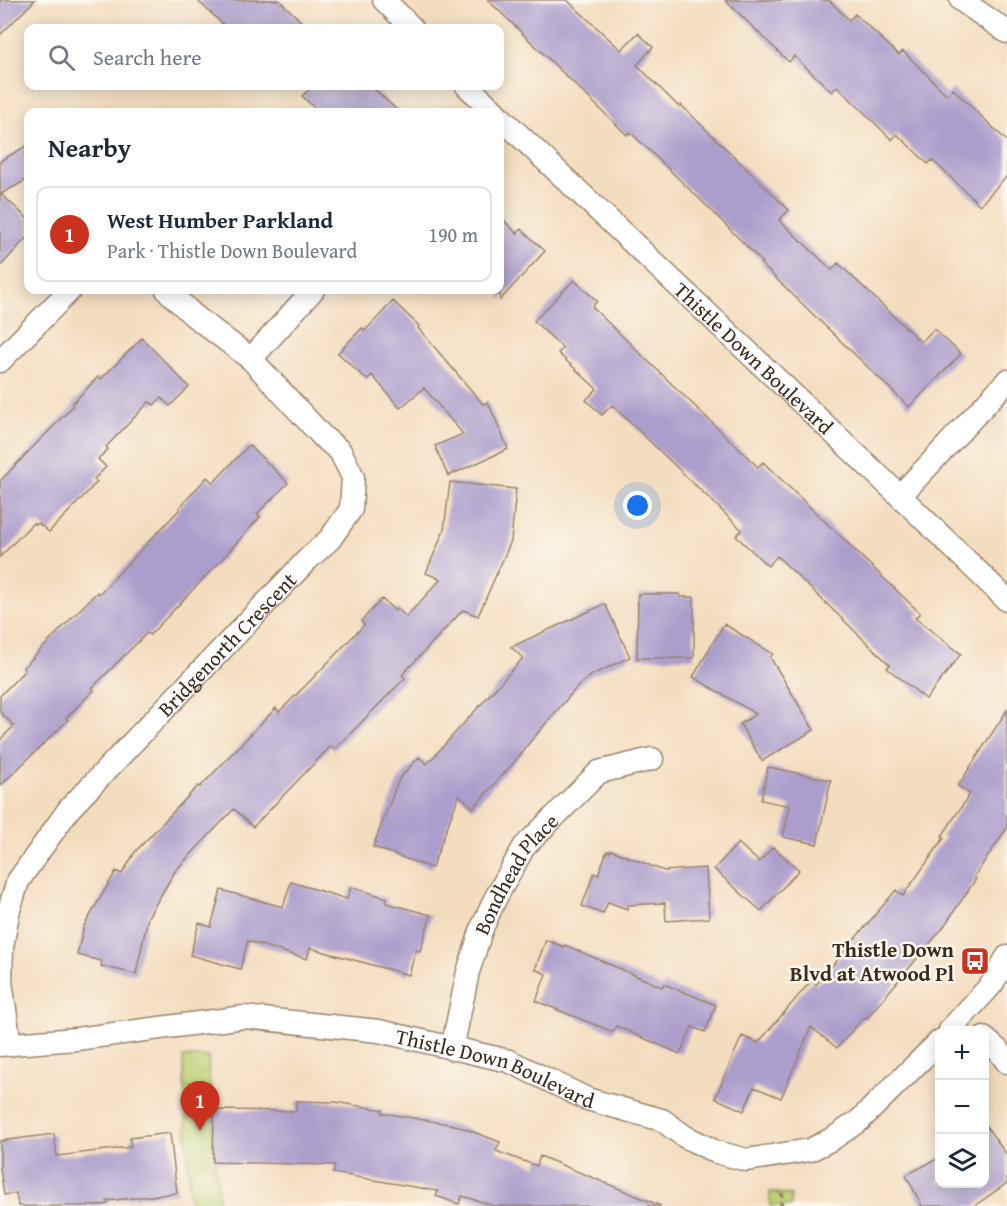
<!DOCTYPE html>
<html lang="en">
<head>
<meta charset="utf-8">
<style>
  body { margin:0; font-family:"Gentium Book Plus",serif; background:#f6f6f7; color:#1f2937 }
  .controls { position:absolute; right:18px; bottom:18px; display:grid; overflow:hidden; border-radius:12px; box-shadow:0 3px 15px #0003 }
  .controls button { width:54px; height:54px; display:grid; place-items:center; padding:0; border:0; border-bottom:2px solid #e0e1e3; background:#fff; color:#1f2937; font:30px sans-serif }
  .you { position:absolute; left:638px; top:506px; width:21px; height:21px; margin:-15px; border:4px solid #fff; border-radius:50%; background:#1a73e8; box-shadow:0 0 0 9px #1a73e833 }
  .badge { display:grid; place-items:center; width:39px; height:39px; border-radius:50%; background:#c8321e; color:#fff; font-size:20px; font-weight:700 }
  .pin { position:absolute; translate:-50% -50px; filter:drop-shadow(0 2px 3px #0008) }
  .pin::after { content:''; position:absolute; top:32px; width:21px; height:18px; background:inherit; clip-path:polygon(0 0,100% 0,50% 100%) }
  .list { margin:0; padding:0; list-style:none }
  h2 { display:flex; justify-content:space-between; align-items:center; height:78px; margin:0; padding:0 24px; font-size:26px }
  h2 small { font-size:20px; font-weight:400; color:#747a83 }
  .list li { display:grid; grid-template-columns:39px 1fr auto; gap:18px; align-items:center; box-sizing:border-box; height:96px; margin:0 12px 12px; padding:0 12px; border:2px solid #e0e1e3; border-radius:12px }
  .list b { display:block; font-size:22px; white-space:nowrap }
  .list p { margin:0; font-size:20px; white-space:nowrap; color:#747a83 }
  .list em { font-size:20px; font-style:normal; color:#747a83 }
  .icon { flex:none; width:33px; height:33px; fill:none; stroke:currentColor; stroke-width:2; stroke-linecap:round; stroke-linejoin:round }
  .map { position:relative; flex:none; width:1007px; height:1206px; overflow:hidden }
  .search { position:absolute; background:#fff; box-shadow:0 3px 15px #0003; left:24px; top:24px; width:480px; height:66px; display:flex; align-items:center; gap:15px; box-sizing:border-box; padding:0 21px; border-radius:12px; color:#747a83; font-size:22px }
  .panel { position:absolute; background:#fff; box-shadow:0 3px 15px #0003; left:24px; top:108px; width:480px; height:186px; border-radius:12px }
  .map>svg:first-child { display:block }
  .park { fill:url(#park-tufts); stroke:#7c7d48; stroke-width:1.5 }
  .building { fill:#ac9ecc }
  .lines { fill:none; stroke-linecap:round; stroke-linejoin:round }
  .minor-casing { stroke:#98846e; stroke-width:25 }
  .path { stroke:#98846e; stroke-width:4; stroke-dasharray:4.5 4.5; stroke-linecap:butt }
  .minor { stroke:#fff; stroke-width:22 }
  .labels { text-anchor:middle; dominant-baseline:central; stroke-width:5; stroke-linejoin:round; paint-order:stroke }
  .street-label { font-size:21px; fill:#3b2a1e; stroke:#fbf7ec }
  .poi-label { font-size:21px; font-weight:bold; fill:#3b2a1e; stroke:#fbf7ec; text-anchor:end }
</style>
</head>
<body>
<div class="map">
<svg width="1007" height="1206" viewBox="0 0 1007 1206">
  <defs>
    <pattern id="park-tufts" width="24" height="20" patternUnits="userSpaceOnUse" patternTransform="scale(1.5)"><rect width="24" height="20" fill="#bdd073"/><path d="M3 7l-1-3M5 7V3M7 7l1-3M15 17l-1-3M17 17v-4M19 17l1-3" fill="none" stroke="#a3b363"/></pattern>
  </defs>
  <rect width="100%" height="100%" fill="#fbf7ec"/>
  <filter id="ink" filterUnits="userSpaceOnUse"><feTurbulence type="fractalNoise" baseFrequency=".0167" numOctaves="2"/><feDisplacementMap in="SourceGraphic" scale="12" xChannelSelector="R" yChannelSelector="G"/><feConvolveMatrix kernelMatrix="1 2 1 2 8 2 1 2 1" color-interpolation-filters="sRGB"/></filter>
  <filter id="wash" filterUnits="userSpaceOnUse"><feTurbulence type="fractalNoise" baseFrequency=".008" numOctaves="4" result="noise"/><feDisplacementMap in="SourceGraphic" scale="24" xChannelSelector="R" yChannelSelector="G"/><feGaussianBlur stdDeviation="1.35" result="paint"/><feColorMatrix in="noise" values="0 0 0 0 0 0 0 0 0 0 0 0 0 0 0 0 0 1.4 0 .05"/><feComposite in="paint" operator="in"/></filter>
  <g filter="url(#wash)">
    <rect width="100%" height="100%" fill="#f4ddbf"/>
    <path class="park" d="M 183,1057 L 208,1057 L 219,1206 L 190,1206 Z
      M 770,1192 L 791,1195 L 791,1206 L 770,1206 Z"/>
    <g id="blocks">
      <path class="building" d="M 0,0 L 35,0 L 0,35 Z
        M 197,0 L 279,0 L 308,28 L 227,28 Z
        M 488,0 L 567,0 L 621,50 L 638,33 L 653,47 L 637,65 L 679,107 L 681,105 L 789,210 L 779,220 L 832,270 L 838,263 L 921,342 L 934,329 L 961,354 L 909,407 L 760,263 L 762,262 L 711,210 L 630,132 L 627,135 Z
        M 725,0 L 829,0 L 849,20 L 855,14 L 899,55 L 903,51 L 947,95 L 953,89 L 1007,141 L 1007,176 L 980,205 L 932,160 L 928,164 L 897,134 L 892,140 L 837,86 L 832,92 L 794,56 L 789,62 Z
        M 313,86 L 371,86 L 399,112 L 319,112 L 302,96 Z
        M 28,145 L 28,179 L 1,194 L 28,219 L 28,236 L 0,267 L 0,161 Z
        M 500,216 L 517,234 L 521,229 L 545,251 L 500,300 Z
        M 574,280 L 597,301 L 592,307 L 758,467 L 763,462 L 920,613 L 915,618 L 961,654 L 926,699 L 887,668 L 890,665 L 777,556 L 768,566 L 736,536 L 742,530 L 612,405 L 602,415 L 586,400 L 597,389 L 558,353 L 563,348 L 534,321 Z
        M 393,301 L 419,326 L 418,328 L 483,404 L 488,402 L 508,449 L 448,476 L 435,446 L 463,434 L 424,388 L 400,408 L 372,375 L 367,380 L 338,353 L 362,328 L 365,331 Z
        M 142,338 L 189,387 L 170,406 L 161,398 L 154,405 L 149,402 L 106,447 L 108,449 L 98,459 L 106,467 L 94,479 L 97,482 L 81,499 L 49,532 L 38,523 L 36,525 L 33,523 L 0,557 L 0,481 L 73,406 L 72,404 L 98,377 L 101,379 Z
        M 249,445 L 288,483 L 257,514 L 260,517 L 222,559 L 150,635 L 147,633 L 92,688 L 94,690 L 66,718 L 68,720 L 0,786 L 0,740 L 14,726 L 0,712 L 0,696 L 25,670 L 23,668 L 97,592 L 99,594 L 180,509 L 179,508 L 207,477 L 213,483 Z
        M 450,482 L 516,489 L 511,541 L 478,616 L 463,610 L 402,675 L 405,678 L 334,750 L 331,746 L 253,827 L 234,809 L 175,871 L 148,917 L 136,974 L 101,966 L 102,961 L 77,955 L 84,926 L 116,871 L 122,874 L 135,852 L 198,786 L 200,787 L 276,708 L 279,712 L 311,680 L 364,625 L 361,621 L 382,599 L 395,611 L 397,608 L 406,617 L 441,579 L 426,573 L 444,530 Z
        M 638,594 L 680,594 L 680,597 L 694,597 L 694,658 L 637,658 Z
        M 605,604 L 630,657 L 592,675 L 578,686 L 524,749 L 525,750 L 473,808 L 459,795 L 432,868 L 373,847 L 399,779 L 419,757 L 427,764 L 523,658 L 511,647 Z
        M 724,624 L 773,654 L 770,657 L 814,730 L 762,761 L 740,724 L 756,714 L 693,677 Z
        M 1007,710 L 1007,828 L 974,877 L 976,879 L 942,929 L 866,1019 L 864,1017 L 837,1048 L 811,1027 L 781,1098 L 754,1087 L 744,1111 L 715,1098 L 742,1036 L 758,1043 L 811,981 L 816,985 L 896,890 L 903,896 L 944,838 L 942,836 L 970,794 L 958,786 Z
        M 768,767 L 831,780 L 817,844 L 783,837 L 790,806 L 761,800 Z
        M 738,843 L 759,862 L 773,847 L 799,870 L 761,911 L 714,869 Z
        M 611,850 L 664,871 L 706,868 L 709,918 L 666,921 L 665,903 L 628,905 L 627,909 L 608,902 L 603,914 L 582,906 L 594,873 L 598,875 L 607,851 L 610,852 Z
        M 291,882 L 347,899 L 351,887 L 387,898 L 386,903 L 431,915 L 420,951 L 416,950 L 409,975 L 310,948 L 307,959 L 248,941 L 240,969 L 190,955 L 199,923 L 211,927 L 221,890 L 283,907 Z
        M 546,940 L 564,947 L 565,945 L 662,987 L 664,984 L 716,1005 L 705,1032 L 692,1027 L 680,1054 L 616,1026 L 613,1032 L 536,1001 L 546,974 L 535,969 Z
        M 296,1101 L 335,1102 L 383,1110 L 382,1113 L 455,1125 L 500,1142 L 496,1151 L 537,1166 L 540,1156 L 661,1206 L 495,1206 L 462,1196 L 459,1204 L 436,1196 L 438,1191 L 333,1173 L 335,1165 L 213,1162 L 214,1110 L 296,1111 Z
        M 984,1123 L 1007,1155 L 1007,1183 L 974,1206 L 922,1206 L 906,1175 L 939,1158 L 939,1184 L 984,1184 Z
        M 170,1133 L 177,1193 L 107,1201 L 108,1204 L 96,1206 L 18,1206 L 16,1193 L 4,1195 L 0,1167 L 0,1141 L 54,1134 L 57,1156 L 131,1147 L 130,1138 Z"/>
    </g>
  </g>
  <g filter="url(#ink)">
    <use href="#blocks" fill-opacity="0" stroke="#98846e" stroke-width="1.5"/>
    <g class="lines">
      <g class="minor-casing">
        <g id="minor">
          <path d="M 384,0 L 412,28"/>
          <path d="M 961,0 L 1007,32"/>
          <path d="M 467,86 L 495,112"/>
          <path id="s1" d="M 500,117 L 900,496 L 1007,600"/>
          <path d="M 251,359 L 313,290"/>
          <path d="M 0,361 L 70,290"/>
          <path d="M 900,496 L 1007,381"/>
          <path d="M 950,1030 L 992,984 L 1007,957"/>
          <path d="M 984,1038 L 998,1050 L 1007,1062"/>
          <path id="s2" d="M 0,1045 L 76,1039 L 244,1017 L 379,1031 L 509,1061 L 587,1099 L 662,1120 L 684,1136 L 716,1152 L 747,1160 L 810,1150 L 832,1139 L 860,1120 L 940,1041"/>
          <path id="s3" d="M 10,1045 L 1,981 L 2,948 L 8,913 L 18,881 L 69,809 L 308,559 L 330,539 L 351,509 L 353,477 L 340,451 L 323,437 L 251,359 L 193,315 L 167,290"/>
          <path id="s4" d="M 452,1049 L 468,972 L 482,928 L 495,899 L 524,847 L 599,772 L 652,759"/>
        </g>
      </g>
      <path class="path" d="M 781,1206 L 782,1191"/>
      <use href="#minor" class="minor"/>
    </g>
  </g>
  <defs>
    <g id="bus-square" transform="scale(1.5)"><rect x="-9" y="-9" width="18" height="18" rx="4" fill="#c8321e" stroke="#fbf7ec"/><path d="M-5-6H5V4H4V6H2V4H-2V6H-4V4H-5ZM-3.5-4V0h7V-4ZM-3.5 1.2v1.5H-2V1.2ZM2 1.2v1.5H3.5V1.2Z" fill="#fff"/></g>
  </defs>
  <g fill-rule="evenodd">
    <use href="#bus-square" x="975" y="961"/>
  </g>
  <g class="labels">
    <g class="street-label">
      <text stroke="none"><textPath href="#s1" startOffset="350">Thistle Down Boulevard</textPath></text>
      <text stroke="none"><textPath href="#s3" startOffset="483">Bridgenorth Crescent</textPath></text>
      <text stroke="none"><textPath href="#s4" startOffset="189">Bondhead Place</textPath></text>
      <text stroke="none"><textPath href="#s2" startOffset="504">Thistle Down Boulevard</textPath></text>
    </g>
    <g class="poi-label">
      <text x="954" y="949">Thistle Down<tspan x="954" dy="24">Blvd at Atwood Pl</tspan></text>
    </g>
  </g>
</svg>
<div class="controls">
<button>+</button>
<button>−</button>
<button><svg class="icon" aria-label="layers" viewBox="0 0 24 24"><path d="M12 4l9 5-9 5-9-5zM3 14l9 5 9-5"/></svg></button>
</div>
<div class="you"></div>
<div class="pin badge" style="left:200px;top:1131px">1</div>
<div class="search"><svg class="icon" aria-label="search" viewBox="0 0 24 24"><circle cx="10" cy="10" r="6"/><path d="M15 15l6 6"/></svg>Search here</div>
<section class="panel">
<h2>Nearby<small></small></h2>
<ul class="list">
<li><span class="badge">1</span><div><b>West Humber Parkland</b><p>Park · Thistle Down Boulevard</p></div><em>190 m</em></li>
</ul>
</section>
</div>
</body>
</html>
